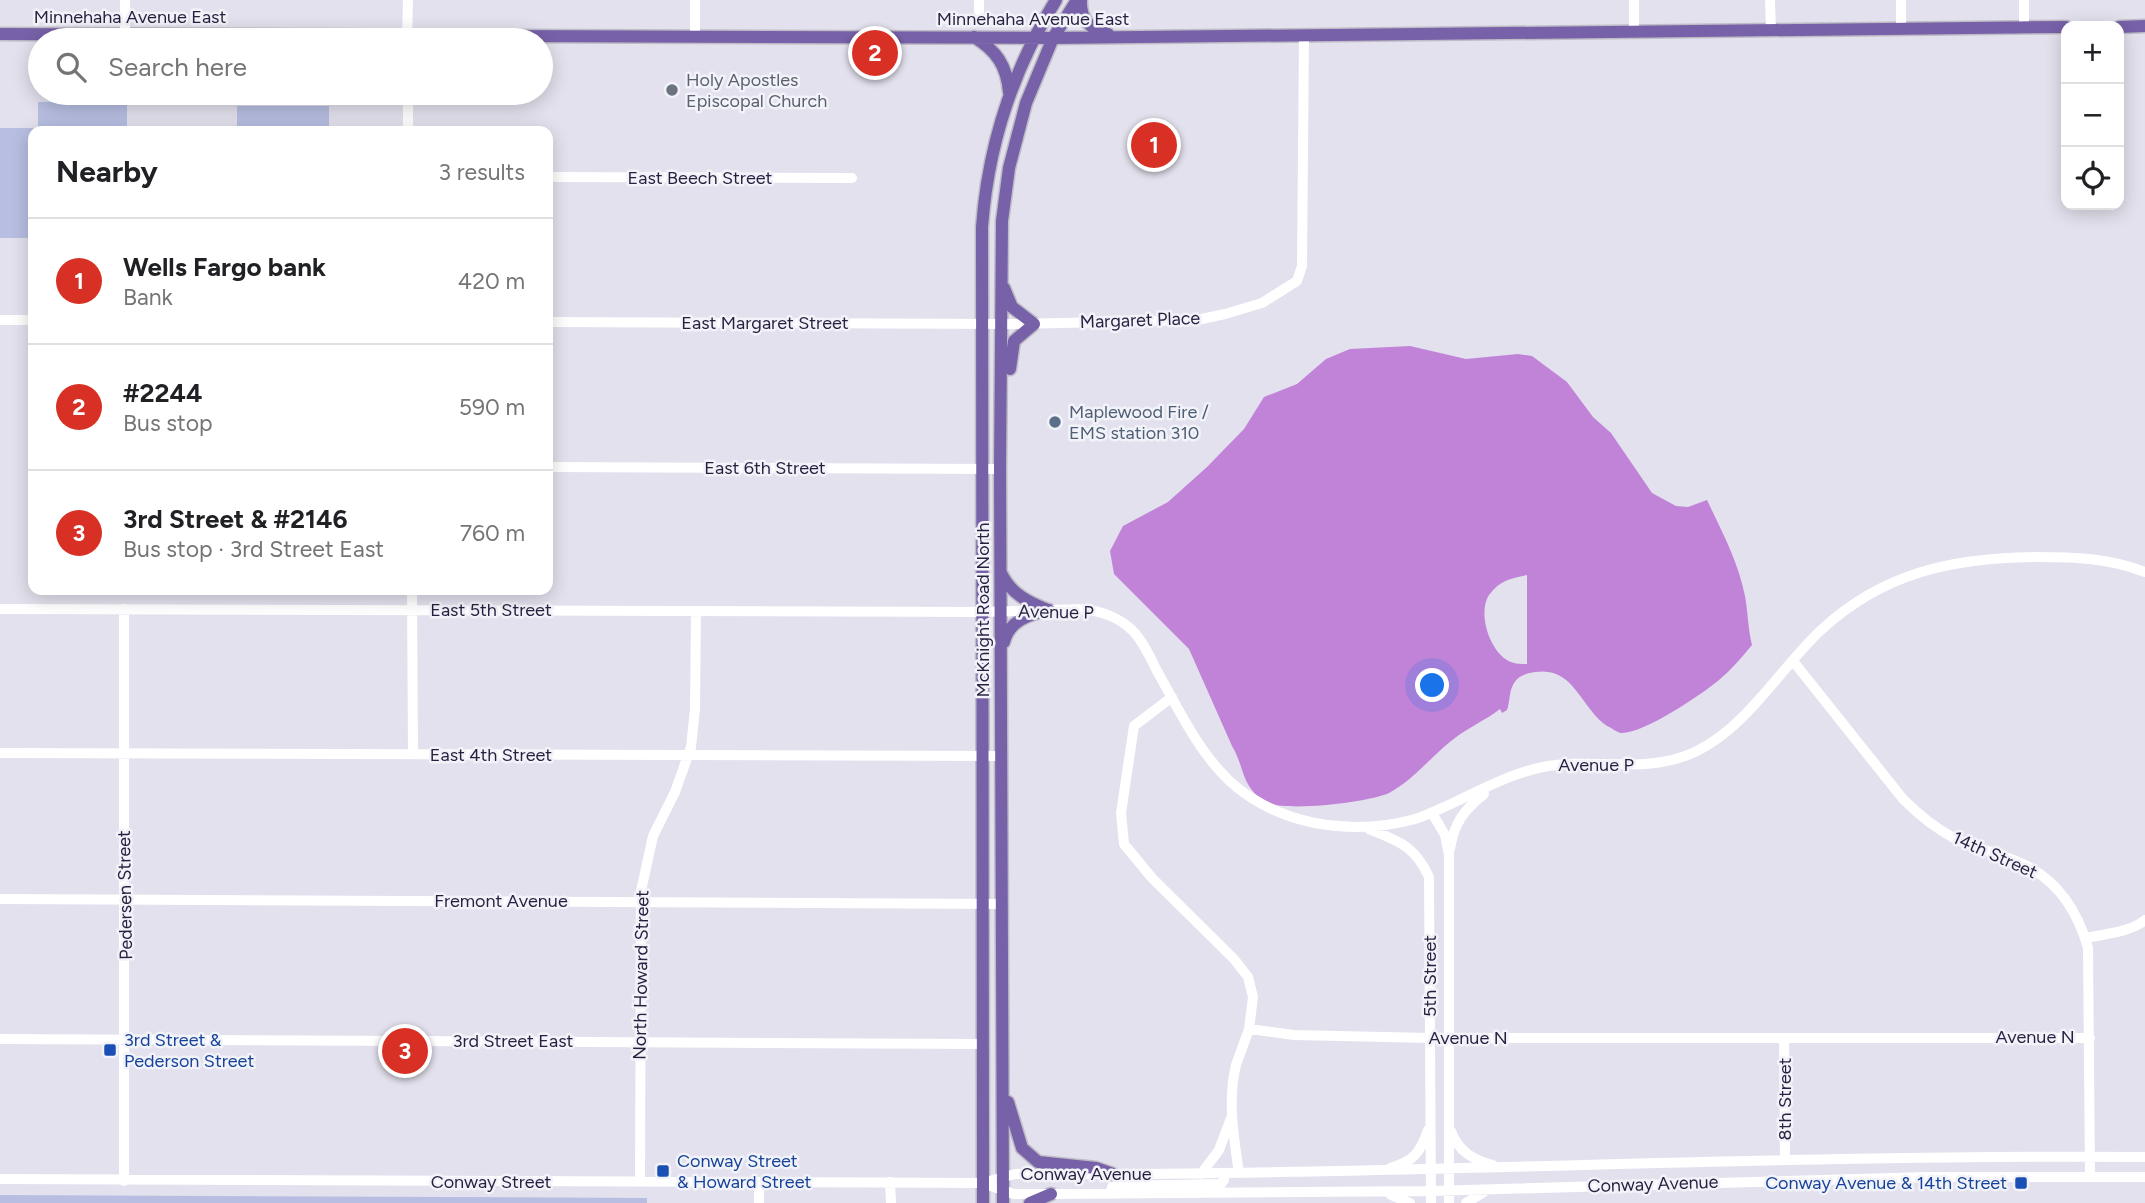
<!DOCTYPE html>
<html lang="en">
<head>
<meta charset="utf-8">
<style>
  body { margin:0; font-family:Figtree,sans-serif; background:#f6f6f6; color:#202124 }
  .controls { position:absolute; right:21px; top:21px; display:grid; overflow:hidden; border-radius:14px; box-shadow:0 4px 18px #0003 }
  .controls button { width:63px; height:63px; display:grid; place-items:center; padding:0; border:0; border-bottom:2px solid #e0e0e0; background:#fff; color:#202124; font:35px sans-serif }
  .you { position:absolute; left:1433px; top:686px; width:24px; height:24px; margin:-18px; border:5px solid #fff; border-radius:50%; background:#1a73e8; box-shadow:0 0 0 10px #1a73e833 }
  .badge { display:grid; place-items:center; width:46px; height:46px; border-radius:50%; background:#d93025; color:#fff; font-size:23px; font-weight:700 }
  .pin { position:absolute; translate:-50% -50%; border:4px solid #fff; box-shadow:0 2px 7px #0006 }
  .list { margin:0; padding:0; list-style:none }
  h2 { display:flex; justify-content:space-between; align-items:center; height:91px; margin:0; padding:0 28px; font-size:30px }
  h2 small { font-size:23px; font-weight:400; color:#757577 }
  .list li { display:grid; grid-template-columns:46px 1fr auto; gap:21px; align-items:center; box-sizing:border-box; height:126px; padding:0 28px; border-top:2px solid #e0e0e0 }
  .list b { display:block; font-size:26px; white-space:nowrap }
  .list p { margin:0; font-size:23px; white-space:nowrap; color:#757577 }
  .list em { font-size:23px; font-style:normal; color:#757577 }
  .icon { flex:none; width:38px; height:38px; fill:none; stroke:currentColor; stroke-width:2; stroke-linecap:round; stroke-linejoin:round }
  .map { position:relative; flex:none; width:2145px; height:1203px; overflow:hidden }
  .search { position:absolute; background:#fff; box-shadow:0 4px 18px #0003; left:28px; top:28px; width:525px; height:77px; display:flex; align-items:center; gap:18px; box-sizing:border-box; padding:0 24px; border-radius:38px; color:#757577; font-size:26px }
  .panel { position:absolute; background:#fff; box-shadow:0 4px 18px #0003; left:28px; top:126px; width:525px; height:469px; border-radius:14px }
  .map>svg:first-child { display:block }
  .green { fill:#b7bee1 }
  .water { fill:#c183d8; fill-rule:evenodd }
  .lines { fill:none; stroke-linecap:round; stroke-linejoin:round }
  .major-casing { stroke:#bfbcc6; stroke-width:15 }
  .minor { stroke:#fff; stroke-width:10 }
  .major { stroke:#7761a8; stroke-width:12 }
  .worship-dot { fill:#6b7280; stroke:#f2f2f9; stroke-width:2.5 }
  .service-dot { fill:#5c6f8a; stroke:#f2f2f9; stroke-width:2.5 }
  .transit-dot { fill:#1a4fb4; stroke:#f2f2f9; stroke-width:2.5 }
  .labels { text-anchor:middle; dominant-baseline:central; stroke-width:5; stroke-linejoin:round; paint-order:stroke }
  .street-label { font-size:18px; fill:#291f40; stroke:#f2f2f9 }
  .worship-label { font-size:18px; fill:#5b616d; stroke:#f2f2f9; text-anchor:start }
  .service-label { font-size:18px; fill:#4e5e75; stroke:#f2f2f9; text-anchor:start }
  .transit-label { font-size:18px; fill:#164399; stroke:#f2f2f9; text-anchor:start }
</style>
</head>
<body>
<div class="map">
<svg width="2145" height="1203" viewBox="0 0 2145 1203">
  <rect width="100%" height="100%" fill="#e2e1ed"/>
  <path class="green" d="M 38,102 L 127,102 L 127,127 L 237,128 L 237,106 L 329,106 L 329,131 L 33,131 L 33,238 L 0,238 L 0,128 L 38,128 Z
    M 0,1195 L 647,1198 L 647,1203 L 0,1203 Z"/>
  <path class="water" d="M 1410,346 L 1466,359 L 1518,354 L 1532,356 L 1567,382 L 1593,417 L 1611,433 L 1652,493 L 1676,506 L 1688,507 L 1707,500 C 1722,532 1738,561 1745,596 C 1748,613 1748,629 1752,645 C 1742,657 1731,670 1719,680 C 1701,695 1643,734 1621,733 C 1616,732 1612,728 1607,726 C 1580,707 1574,666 1535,672 C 1526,673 1517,676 1513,685 C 1509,692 1510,702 1507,710 L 1502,713 L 1500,709 C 1486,720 1469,727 1455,738 C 1432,755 1415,779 1389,793 C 1370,802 1278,814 1262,800 C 1240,782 1245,768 1232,746 L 1189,649 L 1114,574 L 1110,551 L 1123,526 L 1168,502 L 1207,467 L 1244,429 L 1264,397 L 1297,384 L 1326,359 L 1350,349 ZM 1527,575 L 1527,664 C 1522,664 1515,664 1511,662 C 1490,654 1477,613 1489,595 C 1499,581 1511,578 1527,575 Z"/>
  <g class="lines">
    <g class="major-casing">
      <path id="major" d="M 1081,0 C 1080,20 1090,29 1108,34
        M 2119,27 L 2145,26
        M 0,34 L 1053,38 L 2066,27
        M 974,37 C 996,50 1007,66 1009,92
        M 1004,288 L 1012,307 L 1034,324 L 1014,341 L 1010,369
        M 1001,573 C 1011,594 1028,602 1048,610
        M 1004,642 C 1009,621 1029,614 1049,610
        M 1008,1102 L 1022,1148 L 1038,1162 L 1096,1168 L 1113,1174
        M 983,1203 L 982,227 C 988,146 1013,69 1056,0
        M 1003,1203 L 1000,469 L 1002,221 L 1009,168 L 1026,103 L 1053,38 L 1077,0
        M 1030,1203 L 1051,1194"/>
    </g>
    <path class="minor" d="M 125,0 L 125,34
      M 695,0 L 695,36
      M 979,0 L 979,11
      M 1634,0 L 1634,31
      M 1770,0 L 1771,30
      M 1901,0 L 1901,29
      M 2024,0 L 2024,28
      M 407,40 L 408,0
      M 408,93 L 408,131
      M 548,177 L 852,178
      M 0,320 L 33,320
      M 548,322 L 1011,324 L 1197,320 L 1225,314 L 1262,303 L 1297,281 L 1302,266 L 1304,35
      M 548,467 L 1000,469
      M 412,590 L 413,754
      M 0,609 L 982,612 L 1084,609 C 1103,612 1118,617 1132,630 C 1143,641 1150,657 1157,671 C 1176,704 1193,741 1219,770 C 1243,798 1279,816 1315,823 C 1348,829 1383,828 1415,819 C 1458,804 1498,776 1543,767 C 1594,757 1645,775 1695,752 C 1747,727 1779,670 1820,631 C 1883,572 1953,558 2036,557 C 2074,557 2109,558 2145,572
      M 124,609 L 124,1181
      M 1793,661 L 1903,799 C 1918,814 1935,828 1954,838 C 1977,849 2002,854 2025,865 C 2059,882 2078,912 2088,948 L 2090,1177
      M 1172,697 L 1134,726 L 1121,813 L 1124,844 L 1152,878 L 1234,959 L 1248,977 L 1253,997 L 1249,1029 L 1294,1035 L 1430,1038 L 2090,1038
      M 0,753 L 1001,756
      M 1432,813 L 1445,835 L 1449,855 L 1449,1203
      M 1369,829 C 1399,841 1415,846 1429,877 L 1431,1203
      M 1450,849 C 1454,823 1464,810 1484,794
      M 0,899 L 1001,904
      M 2086,938 C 2104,934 2131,932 2145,920
      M 1784,1038 L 1785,1160
      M 0,1039 L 983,1044
      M 1451,1131 C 1458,1151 1473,1160 1493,1165
      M 1390,1168 C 1414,1161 1420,1153 1428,1130
      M 1239,1173 C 1234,1138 1227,1101 1236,1065 C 1240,1053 1245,1041 1249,1029
      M 1201,1174 L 1219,1150 L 1231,1118
      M 0,1179 L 982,1183 L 1015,1174 C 1392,1176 1768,1154 2145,1157
      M 640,1182 L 641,891 L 653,836 L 675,792 L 691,747 L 695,709 L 696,611
      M 759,1182 L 759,1203
      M 890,1182 L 891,1203
      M 982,1183 L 1014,1194 L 1051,1194 L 1431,1191 L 1927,1177 L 2145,1177
      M 1110,1194 L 1112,1187 L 1120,1186 L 1221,1184 L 1224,1180 L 1224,1174
      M 1391,1195 L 1410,1203
      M 1466,1203 L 1484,1192"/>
    <use href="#major" class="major"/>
  </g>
  <circle class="worship-dot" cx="672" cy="90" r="7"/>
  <circle class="service-dot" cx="1055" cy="422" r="7"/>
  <g class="transit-dot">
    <rect x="103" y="1043" width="14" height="14" rx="3.5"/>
    <rect x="656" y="1164" width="14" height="14" rx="3.5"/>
    <rect x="2014" y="1176" width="14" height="14" rx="3.5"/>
  </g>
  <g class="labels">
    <g class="street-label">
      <text x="130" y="17">Minnehaha Avenue East</text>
      <text x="1033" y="19">Minnehaha Avenue East</text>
      <text x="700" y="178">East Beech Street</text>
      <text transform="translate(1140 320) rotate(-2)">Margaret Place</text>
      <text x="765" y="323">East Margaret Street</text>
      <text x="765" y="468">East 6th Street</text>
      <text x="491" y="610">East 5th Street</text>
      <text transform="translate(983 610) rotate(-90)">McKnight Road North</text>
      <text transform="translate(1056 612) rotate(1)">Avenue P</text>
      <text x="491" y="755">East 4th Street</text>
      <text x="1596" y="765">Avenue P</text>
      <text transform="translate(1995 855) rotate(24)">14th Street</text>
      <text transform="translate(125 895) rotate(-91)">Pedersen Street</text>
      <text x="501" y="901">Fremont Avenue</text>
      <text transform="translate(641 975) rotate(-89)">North Howard Street</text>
      <text transform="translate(1430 976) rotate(-90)">5th Street</text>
      <text x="2035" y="1037">Avenue N</text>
      <text x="1468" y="1038">Avenue N</text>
      <text x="513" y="1041">3rd Street East</text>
      <text transform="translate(1785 1099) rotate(-90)">8th Street</text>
      <text x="1086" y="1174">Conway Avenue</text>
      <text x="491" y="1182">Conway Street</text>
      <text transform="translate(1653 1184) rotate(-2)">Conway Avenue</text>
    </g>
    <g class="worship-label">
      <text x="686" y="80">Holy Apostles<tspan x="686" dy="21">Episcopal Church</tspan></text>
    </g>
    <g class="service-label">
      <text x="1069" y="412">Maplewood Fire /<tspan x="1069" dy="21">EMS station 310</tspan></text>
    </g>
    <g class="transit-label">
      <text x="124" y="1040">3rd Street &amp;<tspan x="124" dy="21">Pederson Street</tspan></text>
      <text x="677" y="1161">Conway Street<tspan x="677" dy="21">&amp; Howard Street</tspan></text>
      <text x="2007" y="1183" text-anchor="end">Conway Avenue &amp; 14th Street</text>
    </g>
  </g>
</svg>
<div class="controls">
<button>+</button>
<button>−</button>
<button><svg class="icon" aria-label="locate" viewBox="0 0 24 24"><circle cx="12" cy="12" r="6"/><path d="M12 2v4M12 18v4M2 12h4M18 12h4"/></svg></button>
</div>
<div class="you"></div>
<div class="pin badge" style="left:1154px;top:145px">1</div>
<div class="pin badge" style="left:875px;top:53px">2</div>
<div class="pin badge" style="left:405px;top:1051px">3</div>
<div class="search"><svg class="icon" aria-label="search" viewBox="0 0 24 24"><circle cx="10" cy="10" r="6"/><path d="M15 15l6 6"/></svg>Search here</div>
<section class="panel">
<h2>Nearby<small>3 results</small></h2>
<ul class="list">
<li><span class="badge">1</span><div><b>Wells Fargo bank</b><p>Bank</p></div><em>420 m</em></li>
<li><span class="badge">2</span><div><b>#2244</b><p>Bus stop</p></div><em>590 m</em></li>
<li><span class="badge">3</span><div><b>3rd Street &amp; #2146</b><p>Bus stop · 3rd Street East</p></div><em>760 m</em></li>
</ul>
</section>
</div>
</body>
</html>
